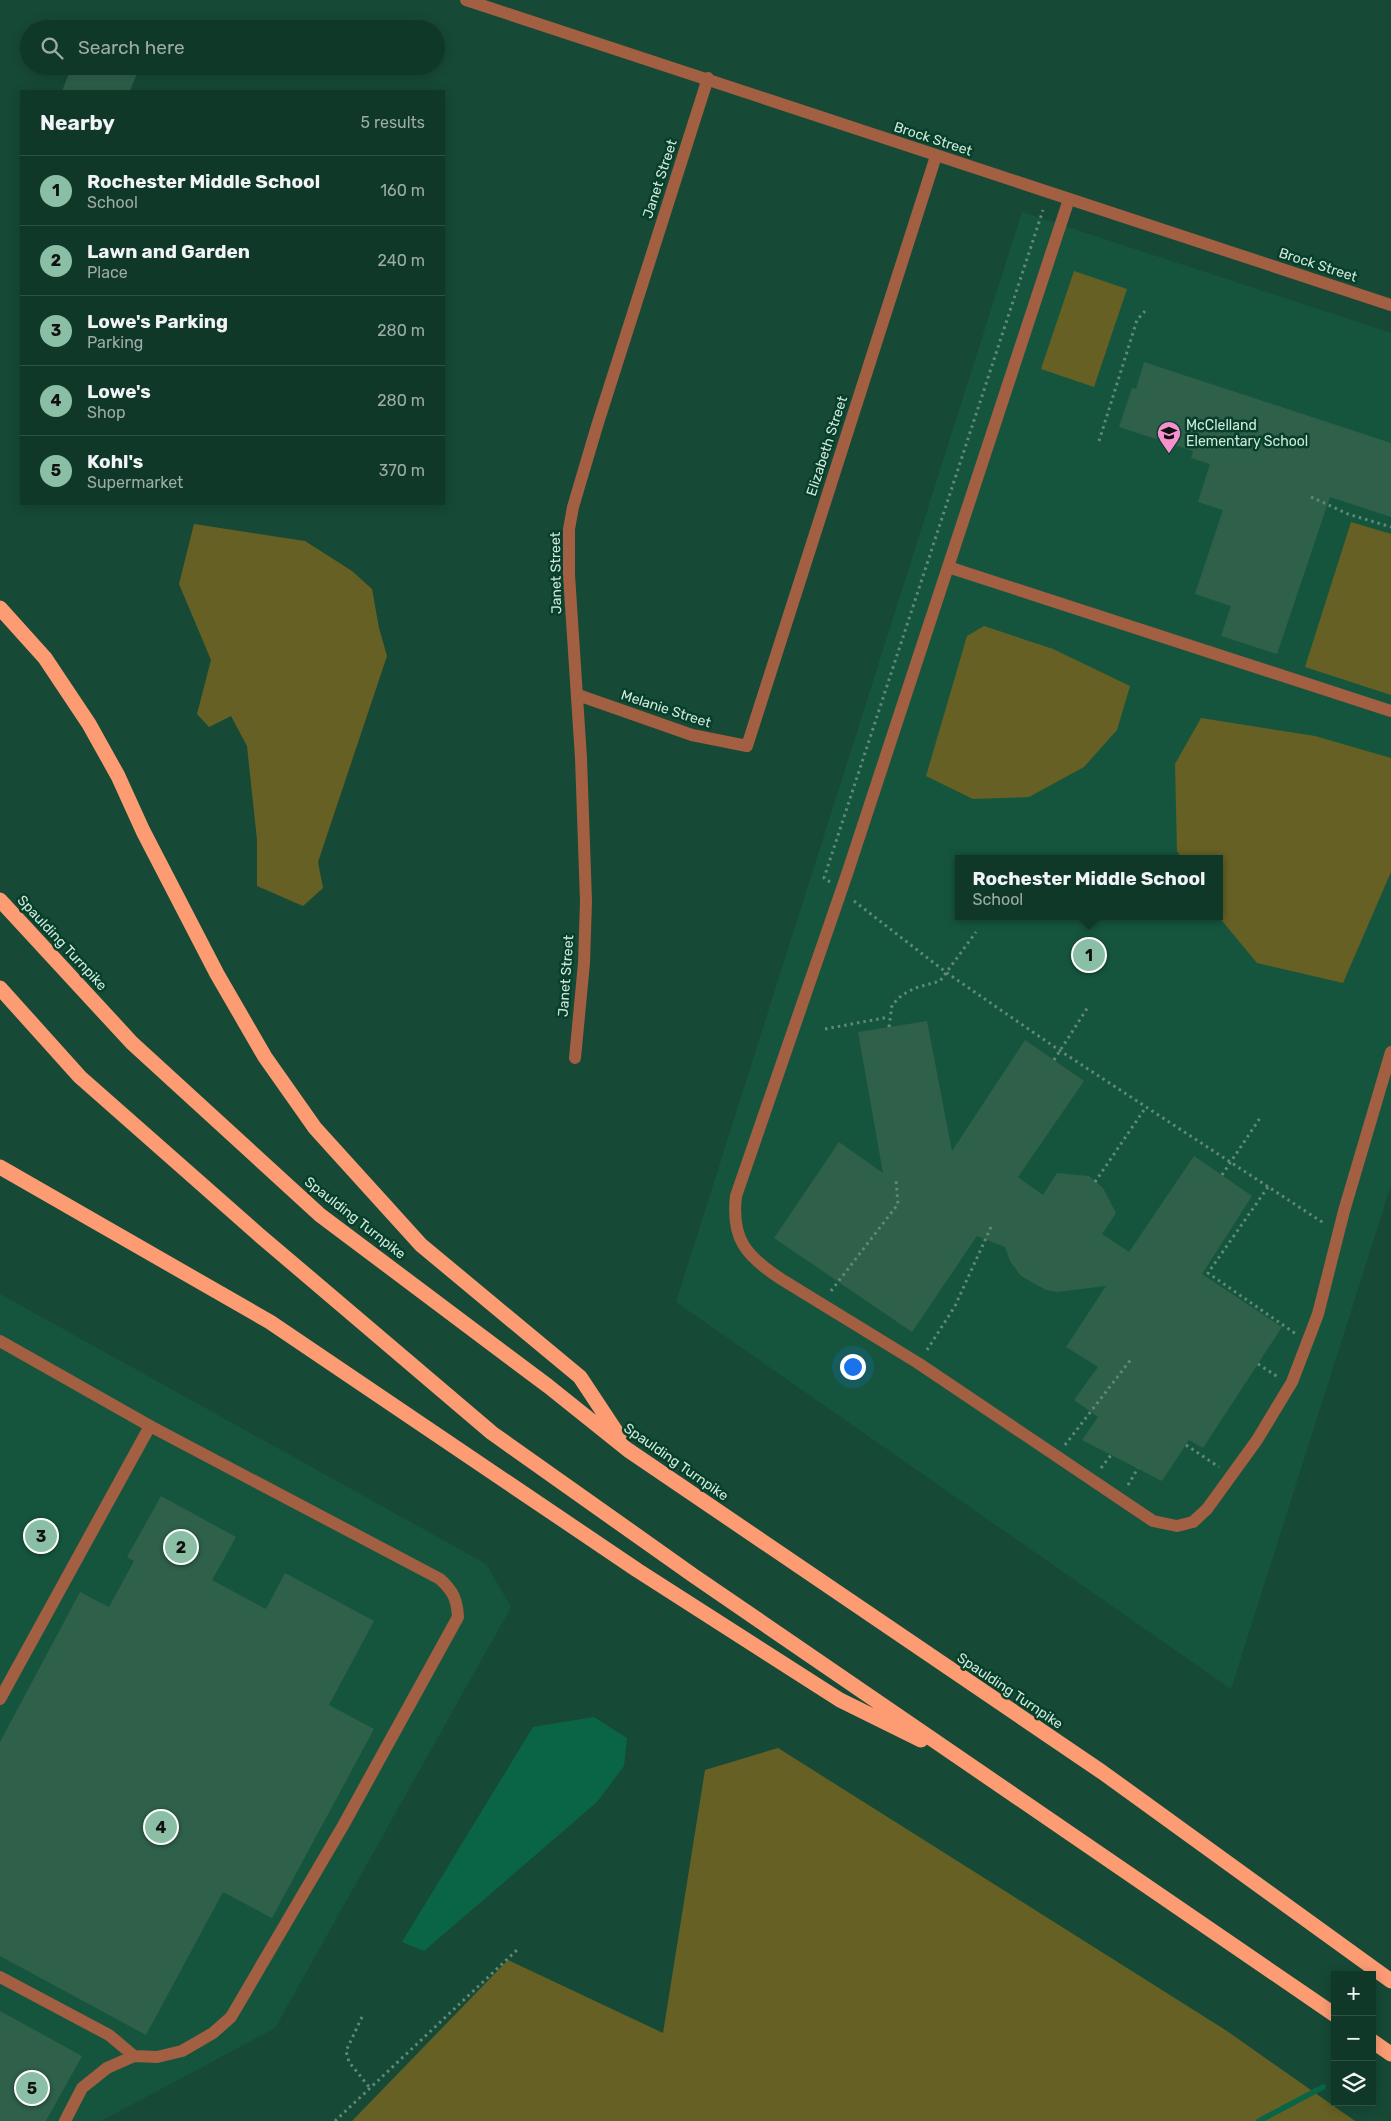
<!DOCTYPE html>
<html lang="en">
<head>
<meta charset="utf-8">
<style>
  body { margin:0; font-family:Rubik,sans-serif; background:#193f30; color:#f1f3f6 }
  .controls { position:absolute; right:15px; bottom:15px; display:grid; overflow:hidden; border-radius:0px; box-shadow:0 2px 12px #0003 }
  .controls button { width:45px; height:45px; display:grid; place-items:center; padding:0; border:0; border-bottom:1px solid #305245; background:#103828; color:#f1f3f6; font:25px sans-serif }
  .you { position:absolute; left:852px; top:1366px; width:18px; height:18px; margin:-12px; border:4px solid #fff; border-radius:50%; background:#1a73e8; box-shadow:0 0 0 8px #1a73e833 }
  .badge { display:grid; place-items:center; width:32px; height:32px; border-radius:50%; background:#8abfa5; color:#111; font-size:16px; font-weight:700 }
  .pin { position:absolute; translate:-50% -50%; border:2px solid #fff; box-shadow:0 1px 5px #0006 }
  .popup { position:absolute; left:955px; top:855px; width:268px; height:65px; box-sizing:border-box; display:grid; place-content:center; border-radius:0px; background:#103828; filter:drop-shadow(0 1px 4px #0005); font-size:16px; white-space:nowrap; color:#9caca8 }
  .popup b { font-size:19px; color:#f1f3f6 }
  .popup::after { content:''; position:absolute; left:50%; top:100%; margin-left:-10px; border:10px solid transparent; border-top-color:#103828 }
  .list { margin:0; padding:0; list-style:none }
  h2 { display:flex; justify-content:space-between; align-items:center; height:65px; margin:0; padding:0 20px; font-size:21px }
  h2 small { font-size:16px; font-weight:400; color:#9caca8 }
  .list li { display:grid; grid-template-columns:32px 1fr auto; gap:15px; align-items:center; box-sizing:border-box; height:70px; padding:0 20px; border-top:1px solid #305245 }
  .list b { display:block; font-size:19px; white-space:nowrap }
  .list p { margin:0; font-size:16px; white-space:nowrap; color:#9caca8 }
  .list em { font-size:16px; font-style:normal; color:#9caca8 }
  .icon { flex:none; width:28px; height:28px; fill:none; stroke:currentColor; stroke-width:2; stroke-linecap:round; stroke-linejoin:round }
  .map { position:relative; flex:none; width:1391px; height:2121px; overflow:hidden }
  .search { position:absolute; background:#103828; box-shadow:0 2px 12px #0003; left:20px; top:20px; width:425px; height:55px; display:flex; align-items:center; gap:12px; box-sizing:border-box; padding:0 18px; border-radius:28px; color:#9caca8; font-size:19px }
  .panel { position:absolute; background:#103828; box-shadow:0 2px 12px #0003; left:20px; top:90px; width:425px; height:415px; border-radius:0px }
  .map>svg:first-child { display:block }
  .built { fill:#16553d; fill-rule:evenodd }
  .green { fill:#666024 }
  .water { fill:#0a6547 }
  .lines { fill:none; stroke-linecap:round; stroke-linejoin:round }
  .stream { stroke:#0a6547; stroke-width:5.5 }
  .building { fill:#2e604a }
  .path { stroke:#608978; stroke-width:3; stroke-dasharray:2.5 4; stroke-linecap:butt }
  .minor { stroke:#a25f42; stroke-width:12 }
  .highway { stroke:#fd9c73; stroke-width:15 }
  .labels { text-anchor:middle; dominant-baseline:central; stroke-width:5; stroke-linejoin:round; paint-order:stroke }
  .street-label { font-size:14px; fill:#cfe9db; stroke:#083f2b }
  .poi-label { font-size:14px; fill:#cfe9db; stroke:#083f2b; text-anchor:start }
</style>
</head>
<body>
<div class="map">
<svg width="1391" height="2121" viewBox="0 0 1391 2121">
  <rect width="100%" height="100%" fill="#164a36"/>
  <path class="built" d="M 1022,212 L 1391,333 L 1391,1185 L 1231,1689 L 676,1302 ZM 959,859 L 1219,859 L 1219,916 L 959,916 Z
    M 0,1294 L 486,1564 L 511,1607 L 275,2028 L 101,2121 L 0,2121 Z"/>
  <path class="green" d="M 1074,271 L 1127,289 L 1094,387 L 1041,369 Z
    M 1351,522 L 1391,534 L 1391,695 L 1305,667 Z
    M 194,524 L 305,541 L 352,571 L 372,589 L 379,628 L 387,656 L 318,862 L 323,888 L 303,906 L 257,886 L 257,840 L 247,746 L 231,716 L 209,727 L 197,714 L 211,660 L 179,584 Z
    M 984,626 L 1053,649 L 1130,686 L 1117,730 L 1084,767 L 1029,797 L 973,799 L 926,776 L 967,636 Z
    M 1201,718 L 1315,736 L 1391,758 L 1391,872 L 1343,983 L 1257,963 L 1218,916 L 1219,859 L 1182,859 L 1177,851 L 1175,764 Z
    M 778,1748 L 1227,2031 L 1355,2121 L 352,2121 L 508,1960 L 663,2033 L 705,1770 Z"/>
  <path class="water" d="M 594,1717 L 627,1738 L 624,1766 L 597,1802 L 424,1951 L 402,1942 L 533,1727 Z"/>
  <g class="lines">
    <path class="stream" d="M 1259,2121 L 1323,2087"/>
  </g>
  <path class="building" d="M 72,66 L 140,66 L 130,91 L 62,91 Z
    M 1144,362 L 1391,443 L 1391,517 L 1330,497 L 1277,654 L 1221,636 L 1231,606 L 1195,594 L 1223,510 L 1198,502 L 1210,464 L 1191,458 L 1193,451 L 1119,427 L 1132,388 L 1136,389 Z
    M 927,1021 L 952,1151 L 1025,1040 L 1084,1081 L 1018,1177 L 1043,1195 L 1057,1173 L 1089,1176 L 1103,1188 L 1116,1213 L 1102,1234 L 1129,1252 L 1194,1156 L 1252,1196 L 1202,1274 L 1282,1327 L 1203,1448 L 1189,1440 L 1162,1481 L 1082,1440 L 1098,1417 L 1074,1400 L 1098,1367 L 1066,1347 L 1106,1286 L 1057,1292 L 1046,1290 L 1021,1276 L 1010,1261 L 1005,1247 L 977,1236 L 912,1332 L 774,1238 L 839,1142 L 883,1173 L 858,1032 Z
    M 161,1496 L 236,1537 L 212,1580 L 266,1609 L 285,1573 L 374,1621 L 329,1705 L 374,1729 L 272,1918 L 223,1892 L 146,2035 L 0,1956 L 0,1742 L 80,1592 L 109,1607 L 134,1561 L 127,1557 Z
    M 0,2011 L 82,2056 L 46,2121 L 0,2121 Z"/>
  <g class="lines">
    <path class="path" d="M 1099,441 L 1137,320 L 1145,311
      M 1311,497 L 1348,514 L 1391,527
      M 830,882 L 824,878 L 1043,210
      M 854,901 L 947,973 L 1059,1050 L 1322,1222 L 1324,1225
      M 889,1027 L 892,1005 L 902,995 L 915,988 L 940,981 L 976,932
      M 825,1029 L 889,1017
      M 1054,1060 L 1088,1007
      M 1222,1175 L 1260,1118
      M 1095,1182 L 1146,1107
      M 1268,1187 L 1208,1273 L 1296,1334
      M 831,1291 L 898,1204 L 896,1180
      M 927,1350 L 955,1306 L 991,1227
      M 1258,1364 L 1278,1377
      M 1065,1445 L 1132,1358
      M 1186,1445 L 1219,1467
      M 1101,1468 L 1111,1455
      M 1128,1485 L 1138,1468
      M 362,2017 L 346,2051 L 349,2062 L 370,2088
      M 335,2121 L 518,1949"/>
    <path class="minor" d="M 466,0 L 1391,305
      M 1069,199 L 847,874 L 736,1196 C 731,1239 746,1256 781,1279 L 918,1363 L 1153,1521 L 1177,1526 L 1193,1522 L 1207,1509 L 1257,1440 L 1292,1382 L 1318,1314 L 1344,1211 L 1391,1052
      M 948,567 L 1391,711
      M 578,695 L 692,735 L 747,746 L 936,156
      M 575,1058 L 584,963 L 586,901 L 581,758 L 569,575 L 569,529 L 573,507 L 597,426 L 708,78
      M 0,1341 L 150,1426 L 0,1699
      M 0,1977 L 109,2035 L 134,2056
      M 65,2121 L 82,2088 L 107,2068 L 134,2056 L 157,2057 L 182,2051 L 213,2033 L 231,2017 L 344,1824 L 458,1617 C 457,1599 453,1591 440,1579 L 150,1426"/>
    <path class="highway" d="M 0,608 L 45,658 L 89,724 L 118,776 L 143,831 L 217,974 L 265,1057 L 315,1128 L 421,1245 L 580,1377 L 619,1436
      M 0,900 L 132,1043 L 320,1215 L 548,1386 L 628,1450 L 1102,1772 L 1391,1981
      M 0,988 L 80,1077 L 258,1234 L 492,1433 L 694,1576 L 1335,2015
      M 0,1167 L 270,1322 L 637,1570 L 840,1700 L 921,1740
      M 1372,2041 L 1391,2054"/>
  </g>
  <defs>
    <g id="school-pin" transform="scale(1.25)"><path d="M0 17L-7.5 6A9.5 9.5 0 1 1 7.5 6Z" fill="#f790cf" stroke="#083f2b"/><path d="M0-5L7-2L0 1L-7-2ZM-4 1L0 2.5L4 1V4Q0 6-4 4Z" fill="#111"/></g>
  </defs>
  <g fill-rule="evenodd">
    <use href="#school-pin" x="1169" y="433"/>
  </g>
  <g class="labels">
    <g class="street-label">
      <text transform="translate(933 139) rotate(18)">Brock Street</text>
      <text transform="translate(660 179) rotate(-72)">Janet Street</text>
      <text transform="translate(1318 265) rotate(18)">Brock Street</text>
      <text transform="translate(827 446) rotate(-72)">Elizabeth Street</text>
      <text transform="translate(556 573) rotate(-91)">Janet Street</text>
      <text transform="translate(666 709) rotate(18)">Melanie Street</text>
      <text transform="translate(62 943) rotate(47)">Spaulding Turnpike</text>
      <text transform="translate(566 976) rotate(-86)">Janet Street</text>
      <text transform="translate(355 1218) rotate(38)">Spaulding Turnpike</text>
      <text transform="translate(676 1462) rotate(35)">Spaulding Turnpike</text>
      <text transform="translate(1010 1691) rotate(34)">Spaulding Turnpike</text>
    </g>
    <g class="poi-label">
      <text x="1186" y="425">McClelland<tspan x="1186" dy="16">Elementary School</tspan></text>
    </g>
  </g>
</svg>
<div class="controls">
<button>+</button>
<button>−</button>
<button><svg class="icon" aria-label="layers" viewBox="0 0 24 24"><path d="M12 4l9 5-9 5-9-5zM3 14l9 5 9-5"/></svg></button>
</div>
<div class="you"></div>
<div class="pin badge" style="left:1089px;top:955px">1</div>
<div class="popup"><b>Rochester Middle School</b>School</div>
<div class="pin badge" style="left:181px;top:1547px">2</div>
<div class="pin badge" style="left:41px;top:1536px">3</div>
<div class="pin badge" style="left:161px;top:1827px">4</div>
<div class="pin badge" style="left:32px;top:2088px">5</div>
<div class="search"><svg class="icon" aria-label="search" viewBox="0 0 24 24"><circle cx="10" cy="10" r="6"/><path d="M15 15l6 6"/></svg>Search here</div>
<section class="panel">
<h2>Nearby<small>5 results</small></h2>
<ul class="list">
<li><span class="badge">1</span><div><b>Rochester Middle School</b><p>School</p></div><em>160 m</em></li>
<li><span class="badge">2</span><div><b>Lawn and Garden</b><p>Place</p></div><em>240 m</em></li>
<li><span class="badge">3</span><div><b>Lowe's Parking</b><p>Parking</p></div><em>280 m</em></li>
<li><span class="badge">4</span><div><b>Lowe's</b><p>Shop</p></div><em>280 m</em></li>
<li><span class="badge">5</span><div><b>Kohl's</b><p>Supermarket</p></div><em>370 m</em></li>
</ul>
</section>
</div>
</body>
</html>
